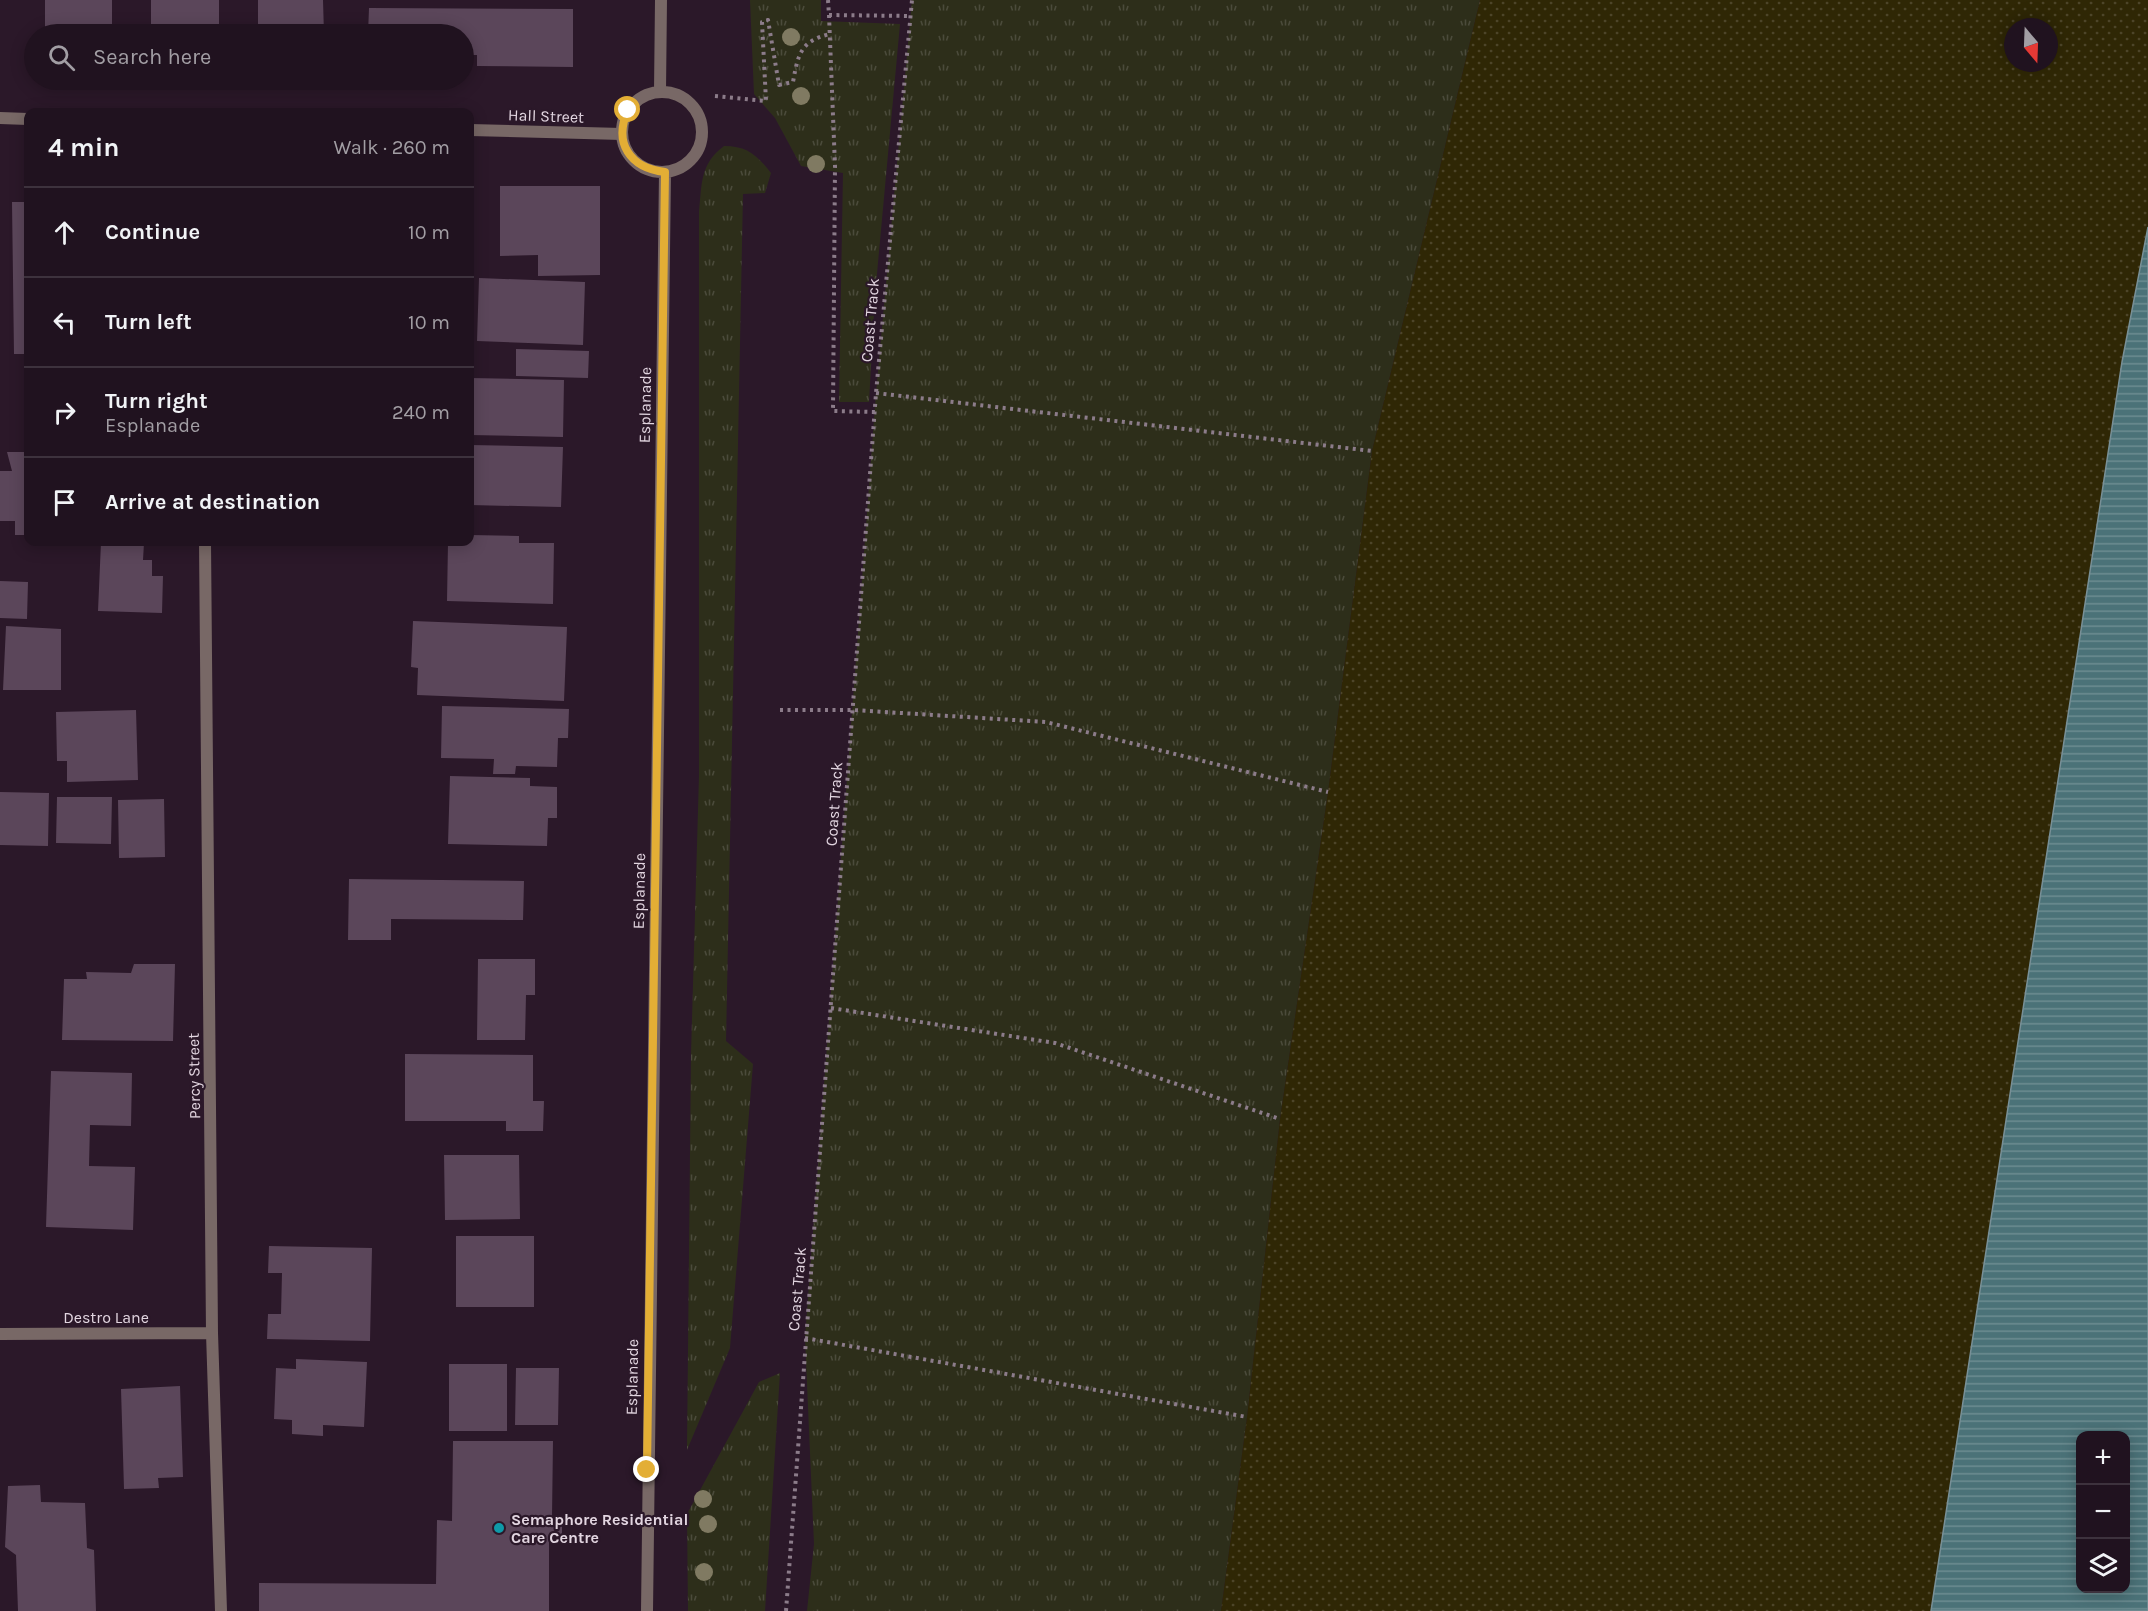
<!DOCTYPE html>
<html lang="en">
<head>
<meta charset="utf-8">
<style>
  body { margin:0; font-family:Karla,sans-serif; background:#281b28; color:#f1f3f6 }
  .controls { position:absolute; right:18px; bottom:18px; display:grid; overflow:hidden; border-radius:12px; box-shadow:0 3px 15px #0003 }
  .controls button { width:54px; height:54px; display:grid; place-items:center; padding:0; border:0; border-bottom:2px solid #3d323d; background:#20121f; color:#f1f3f6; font:30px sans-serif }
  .compass { position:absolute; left:2004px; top:18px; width:54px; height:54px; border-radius:50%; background:#20121f; box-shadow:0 3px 15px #0003; rotate:161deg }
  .stop { position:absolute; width:18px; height:18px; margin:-14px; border:4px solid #e3ae35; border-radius:50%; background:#fff }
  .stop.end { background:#e3ae35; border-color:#fff; box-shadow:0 2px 6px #0008 }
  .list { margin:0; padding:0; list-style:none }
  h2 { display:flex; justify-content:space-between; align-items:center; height:78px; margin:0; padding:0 24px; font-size:26px }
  h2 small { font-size:20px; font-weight:400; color:#a29ea4 }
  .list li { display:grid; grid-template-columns:39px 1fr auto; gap:18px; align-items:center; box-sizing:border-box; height:90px; padding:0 24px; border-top:2px solid #3d323d }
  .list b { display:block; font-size:22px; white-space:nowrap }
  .list p { margin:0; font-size:20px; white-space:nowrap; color:#a29ea4 }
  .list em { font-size:20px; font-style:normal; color:#a29ea4 }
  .icon { flex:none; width:33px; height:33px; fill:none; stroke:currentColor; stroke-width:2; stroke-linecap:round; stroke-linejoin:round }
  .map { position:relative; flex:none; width:2148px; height:1611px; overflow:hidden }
  .search { position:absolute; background:#20121f; box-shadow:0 3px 15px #0003; left:24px; top:24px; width:450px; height:66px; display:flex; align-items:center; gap:15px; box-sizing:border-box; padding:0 21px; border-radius:33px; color:#a29ea4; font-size:22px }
  .panel { position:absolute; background:#20121f; box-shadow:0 3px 15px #0003; left:24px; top:108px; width:450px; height:438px; border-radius:12px }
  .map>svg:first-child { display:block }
  .grass { fill:url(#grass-tufts) }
  .sand { fill:url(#sand-dots); fill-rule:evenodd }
  .water { fill:url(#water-rules); stroke:#789097; stroke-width:1.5; fill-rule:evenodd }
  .building { fill:#5b465a }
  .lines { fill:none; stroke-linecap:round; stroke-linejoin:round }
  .path { stroke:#8c7c8a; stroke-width:4; stroke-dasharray:3 4.5; stroke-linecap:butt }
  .minor { stroke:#786866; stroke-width:12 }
  .tertiary { stroke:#786866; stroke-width:12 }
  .tree { fill:#807a62 }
  .route { stroke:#e3ae35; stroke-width:8 }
  .culture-dot { fill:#0f9aa8; stroke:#2b1829; stroke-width:2 }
  .labels { text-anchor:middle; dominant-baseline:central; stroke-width:4.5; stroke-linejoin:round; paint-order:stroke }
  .street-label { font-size:16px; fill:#e2d5e0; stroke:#2b1829 }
  .poi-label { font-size:16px; font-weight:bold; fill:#e2d5e0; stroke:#2b1829; text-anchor:start }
</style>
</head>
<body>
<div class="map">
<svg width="2148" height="1611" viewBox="0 0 2148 1611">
  <defs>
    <pattern id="grass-tufts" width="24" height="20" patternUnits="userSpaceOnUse" patternTransform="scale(1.5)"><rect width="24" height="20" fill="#2d2e1a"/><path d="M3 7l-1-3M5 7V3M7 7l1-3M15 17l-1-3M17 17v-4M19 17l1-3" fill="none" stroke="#4b4b3b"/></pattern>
    <pattern id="sand-dots" width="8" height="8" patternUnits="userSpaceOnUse" patternTransform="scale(1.5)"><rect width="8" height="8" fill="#2f2705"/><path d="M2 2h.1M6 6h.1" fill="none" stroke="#4d4529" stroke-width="1.8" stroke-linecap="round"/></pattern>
    <pattern id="water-rules" width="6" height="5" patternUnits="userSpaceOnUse" patternTransform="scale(1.5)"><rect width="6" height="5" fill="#4b7278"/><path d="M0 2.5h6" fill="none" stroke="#6d8c91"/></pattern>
  </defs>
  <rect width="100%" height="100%" fill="#2b1829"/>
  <path class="grass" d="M 750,0 L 821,0 L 821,21 L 900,24 L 875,295 L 869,402 L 839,402 L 843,173 L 801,166 L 775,118 L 754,94 Z
    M 912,0 L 1480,0 L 1372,451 L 1328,792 L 1280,1119 L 1247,1417 L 1221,1611 L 807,1611 L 814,1544 L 805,1338 L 876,393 Z
    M 724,146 C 747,146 757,155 771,173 L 765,193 L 743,194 L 726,1041 L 753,1064 L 730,1348 L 687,1450 L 691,1054 L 699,776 L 699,212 C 702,183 700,164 724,146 Z
    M 780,1373 L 765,1611 L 688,1611 L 687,1514 L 759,1382 Z"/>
  <path class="sand" d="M 1480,0 L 2148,0 L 2148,227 L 2122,362 L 1931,1611 L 1221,1611 L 1247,1417 L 1280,1119 L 1328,792 L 1372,451 ZM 2013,27 L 2049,27 L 2049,63 L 2013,63 Z"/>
  <path class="water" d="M 2148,227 L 2148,1611 L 1931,1611 L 2122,362 ZM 2080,1436 L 2126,1436 L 2126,1588 L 2080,1588 Z"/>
  <path class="building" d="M 45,0 L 112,0 L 112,29 L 45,30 Z
    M 151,0 L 219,0 L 219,28 L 151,29 Z
    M 258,0 L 323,0 L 324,34 L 258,34 Z
    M 369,8 L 573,9 L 573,67 L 477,66 L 477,55 L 464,55 L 464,34 L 368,34 Z
    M 500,186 L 600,186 L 600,275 L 538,276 L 538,255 L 500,256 Z
    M 12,202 L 28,202 L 28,354 L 14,354 Z
    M 479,278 L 585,282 L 583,345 L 477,341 Z
    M 516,349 L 589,351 L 588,378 L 516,376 Z
    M 470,378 L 564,380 L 563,437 L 470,435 Z
    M 470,445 L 563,447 L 561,507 L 470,505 Z
    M 7,452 L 28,452 L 28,535 L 15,535 L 15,521 L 0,521 L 0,471 L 12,471 Z
    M 470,535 L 519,536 L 519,543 L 554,543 L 553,604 L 447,601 L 448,542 L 470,542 Z
    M 101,542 L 144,543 L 143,560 L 152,560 L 152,576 L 163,576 L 162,613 L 98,611 Z
    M 0,581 L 28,582 L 27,619 L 0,618 Z
    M 413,621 L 567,627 L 564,701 L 417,695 L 418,668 L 411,667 Z
    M 6,626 L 61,629 L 61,690 L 3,690 Z
    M 442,706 L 569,709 L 568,738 L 558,738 L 557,767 L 516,766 L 515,774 L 493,774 L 494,759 L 441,758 Z
    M 136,710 L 138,780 L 67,782 L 67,761 L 57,761 L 56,712 Z
    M 450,776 L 530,778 L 530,786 L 557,787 L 557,818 L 548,818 L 547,846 L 448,844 Z
    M 0,792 L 49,793 L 48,846 L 0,845 Z
    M 57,797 L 112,797 L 111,844 L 56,843 Z
    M 164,799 L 165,857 L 119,858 L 118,800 Z
    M 349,879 L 524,881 L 523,920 L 391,919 L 391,940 L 348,940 Z
    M 478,959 L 535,959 L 535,995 L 526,995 L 525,1040 L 477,1040 Z
    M 134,964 L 175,964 L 173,1041 L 62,1040 L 64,979 L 87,979 L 86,972 L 131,973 Z
    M 405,1054 L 533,1055 L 533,1101 L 544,1101 L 543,1131 L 506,1131 L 506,1121 L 405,1121 Z
    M 51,1071 L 132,1073 L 131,1126 L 90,1125 L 89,1166 L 135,1167 L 133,1230 L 46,1227 Z
    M 444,1155 L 519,1155 L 520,1219 L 445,1220 Z
    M 456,1236 L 534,1236 L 534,1307 L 456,1307 Z
    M 269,1246 L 372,1248 L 370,1341 L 267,1339 L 268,1314 L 281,1314 L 282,1273 L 268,1273 Z
    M 296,1359 L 367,1362 L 364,1427 L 323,1425 L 323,1436 L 292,1434 L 292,1420 L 274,1419 L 276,1368 L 296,1369 Z
    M 449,1364 L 507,1364 L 507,1431 L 449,1431 Z
    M 516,1368 L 559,1368 L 558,1425 L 515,1425 Z
    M 180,1386 L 183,1477 L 158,1478 L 159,1488 L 124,1489 L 121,1389 Z
    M 453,1441 L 553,1441 L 552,1517 L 562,1517 L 562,1536 L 549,1536 L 549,1611 L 259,1611 L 259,1583 L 436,1584 L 437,1520 L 452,1521 Z
    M 40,1485 L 41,1502 L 85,1503 L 87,1548 L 94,1550 L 96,1611 L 18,1611 L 16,1555 L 5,1547 L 8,1486 Z"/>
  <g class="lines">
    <path class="path" d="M 828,0 L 829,15 L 911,16
      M 829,15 L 835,166 L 833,411 L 875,412
      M 715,96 L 766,101 L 762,22 L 768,20 L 779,85 L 793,82 C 798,55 800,41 830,34
      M 876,393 L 1372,451
      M 780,710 L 853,710 L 1046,722 L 1328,792
      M 831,1008 L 1055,1043 L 1280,1119
      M 805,1338 L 1247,1417
      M 786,1611 L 876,393 L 912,0"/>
    <path class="minor" d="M 0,118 L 28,119
      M 470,130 L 622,134
      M 205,542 L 212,1333 L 221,1611
      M 0,1334 L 212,1333"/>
    <path class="tertiary" d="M 660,91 L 661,0
      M622 132a40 40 0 1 1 80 0a40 40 0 1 1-80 0Z
      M 647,1611 L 665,172"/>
  </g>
  <g class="tree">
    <circle cx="791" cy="37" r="9"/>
    <circle cx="801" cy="96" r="9"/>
    <circle cx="816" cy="164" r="9"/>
    <circle cx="703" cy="1499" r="9"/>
    <circle cx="708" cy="1524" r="9"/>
    <circle cx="704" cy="1572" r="9"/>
  </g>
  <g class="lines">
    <path class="route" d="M 628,110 C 613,143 630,168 665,172 L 647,1470"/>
  </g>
  <circle class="culture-dot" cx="499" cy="1528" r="6"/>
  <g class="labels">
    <g class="street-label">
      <text transform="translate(546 116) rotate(2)">Hall Street</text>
      <text transform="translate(870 320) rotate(-85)">Coast Track</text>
      <text transform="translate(645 405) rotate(-89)">Esplanade</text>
      <text transform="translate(834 804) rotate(-86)">Coast Track</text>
      <text transform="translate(639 891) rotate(-89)">Esplanade</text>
      <text transform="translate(194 1076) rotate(-91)">Percy Street</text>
      <text transform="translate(797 1289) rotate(-85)">Coast Track</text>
      <text x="106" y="1317">Destro Lane</text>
      <text transform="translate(632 1377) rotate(-89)">Esplanade</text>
    </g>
    <g class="poi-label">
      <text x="511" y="1519">Semaphore Residential<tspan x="511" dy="18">Care Centre</tspan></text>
    </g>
  </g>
</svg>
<div class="controls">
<button>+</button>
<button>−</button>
<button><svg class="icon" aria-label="layers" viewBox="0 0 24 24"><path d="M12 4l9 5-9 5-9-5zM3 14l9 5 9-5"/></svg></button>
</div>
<svg class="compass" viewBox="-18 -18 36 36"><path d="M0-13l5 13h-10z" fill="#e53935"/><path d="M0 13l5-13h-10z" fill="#a29ea4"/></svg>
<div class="stop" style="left:628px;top:110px"></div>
<div class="stop end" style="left:647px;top:1470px"></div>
<div class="search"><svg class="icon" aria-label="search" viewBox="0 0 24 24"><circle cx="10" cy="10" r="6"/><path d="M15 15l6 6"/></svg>Search here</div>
<section class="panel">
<h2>4 min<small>Walk · 260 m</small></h2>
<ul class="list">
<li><svg class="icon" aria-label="ahead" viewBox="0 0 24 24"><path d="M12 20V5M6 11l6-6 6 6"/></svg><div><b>Continue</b></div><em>10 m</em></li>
<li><svg class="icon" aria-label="left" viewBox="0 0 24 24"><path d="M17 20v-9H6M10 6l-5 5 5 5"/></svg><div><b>Turn left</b></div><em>10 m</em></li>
<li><svg class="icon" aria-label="right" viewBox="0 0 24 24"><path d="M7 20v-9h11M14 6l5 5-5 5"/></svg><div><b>Turn right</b><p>Esplanade</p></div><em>240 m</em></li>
<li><svg class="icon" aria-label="arrive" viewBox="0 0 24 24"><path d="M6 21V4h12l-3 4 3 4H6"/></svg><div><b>Arrive at destination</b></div></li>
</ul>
</section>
</div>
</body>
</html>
